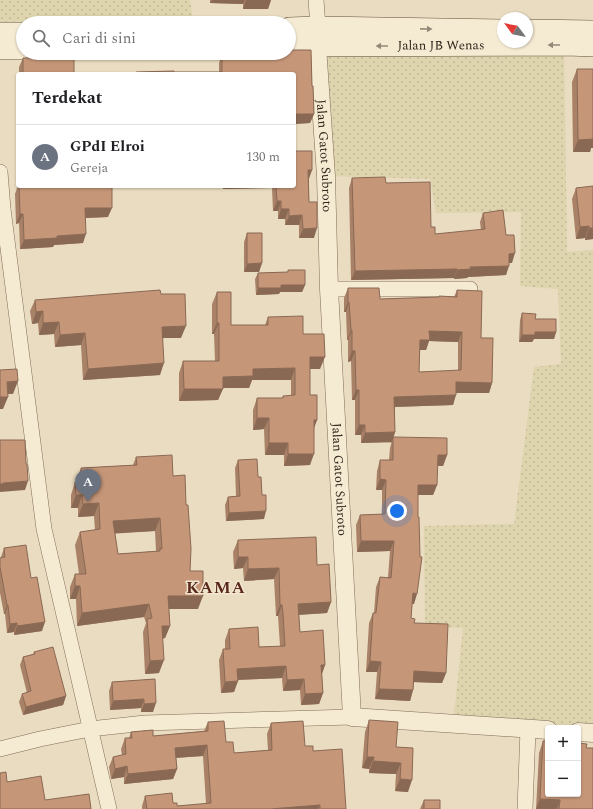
<!DOCTYPE html>
<html lang="id">
<head>
<meta charset="utf-8">
<style>
  body { margin:0; font-family:Spectral,serif; background:#f2f2f2; color:#202124 }
  .controls { position:absolute; right:12px; bottom:12px; display:grid; overflow:hidden; border-radius:4px; box-shadow:0 1px 3px #0004 }
  .controls button { width:36px; height:36px; display:grid; place-items:center; padding:0; border:0; border-bottom:1px solid #e0e0e0; background:#fff; color:#202124; font:20px sans-serif }
  .compass { position:absolute; left:497px; top:12px; width:36px; height:36px; border-radius:50%; background:#fff; box-shadow:0 1px 3px #0004; rotate:302deg }
  .you { position:absolute; left:397px; top:511px; width:14px; height:14px; margin:-10px; border:3px solid #fff; border-radius:50%; background:#1a73e8; box-shadow:0 0 0 6px #1a73e833 }
  .badge { display:grid; place-items:center; width:26px; height:26px; border-radius:50%; background:#0f766e; color:#fff; font-size:13px; font-weight:700 }
  .pin { position:absolute; translate:-50% -33px; filter:drop-shadow(0 1px 2px #0008) }
  .pin::after { content:''; position:absolute; top:21px; width:14px; height:12px; background:inherit; clip-path:polygon(0 0,100% 0,50% 100%) }
  .list { margin:0; padding:0; list-style:none }
  h2 { display:flex; justify-content:space-between; align-items:center; height:52px; margin:0; padding:0 16px; font-size:17px }
  h2 small { font-size:13px; font-weight:400; color:#757577 }
  .list li { display:grid; grid-template-columns:26px 1fr auto; gap:12px; align-items:center; box-sizing:border-box; height:64px; padding:0 16px; border-top:1px solid #e0e0e0 }
  .list b { display:block; font-size:15px; white-space:nowrap }
  .list p { margin:0; font-size:13px; white-space:nowrap; color:#757577 }
  .list em { font-size:13px; font-style:normal; color:#757577 }
  .icon { flex:none; width:22px; height:22px; fill:none; stroke:currentColor; stroke-width:2; stroke-linecap:round; stroke-linejoin:round }
  .map { position:relative; flex:none; width:593px; height:809px; overflow:hidden }
  .search { position:absolute; background:#fff; box-shadow:0 1px 3px #0004; left:16px; top:16px; width:280px; height:44px; display:flex; align-items:center; gap:10px; box-sizing:border-box; padding:0 14px; border-radius:22px; color:#757577; font-size:15px }
  .panel { position:absolute; background:#fff; box-shadow:0 1px 3px #0004; left:16px; top:72px; width:280px; height:116px; border-radius:4px }
  .map>svg:first-child { display:block }
  .farmland { fill:url(#farmland-dots) }
  .lines { fill:none; stroke-linecap:round; stroke-linejoin:round }
  .minor-casing { stroke:#816d59; stroke-width:16 }
  .tertiary-casing { stroke:#816d59; stroke-width:19 }
  .secondary-casing { stroke:#634f3d; stroke-width:22 }
  .minor { stroke:#f5ead2; stroke-width:15 }
  .tertiary { stroke:#f5ead2; stroke-width:18 }
  .secondary { stroke:#f5ead2; stroke-width:21 }
  .wall { fill:#a98167; fill-rule:evenodd }
  .shaded-wall { fill:#8a6954 }
  .building { fill:#c59678; stroke:#8a6954; fill-rule:evenodd }
  .oneway { fill:#948878 }
  .labels { text-anchor:middle; dominant-baseline:central; stroke-width:3; stroke-linejoin:round; paint-order:stroke }
  .street-label { font-size:13px; fill:#32261d; stroke:#f2e6cf }
  .district-label { font-size:17px; font-weight:bold; letter-spacing:1px; fill:#5b2a1f; stroke:#f2e6cf }
</style>
</head>
<body>
<div class="map">
<svg width="593" height="809" viewBox="0 0 593 809">
  <defs>
    <pattern id="farmland-dots" width="8" height="8" patternUnits="userSpaceOnUse"><rect width="8" height="8" fill="#ded5ae"/><path d="M2 2h.1M6 6h.1" fill="none" stroke="#bfb795" stroke-width="1.8" stroke-linecap="round"/></pattern>
  </defs>
  <rect width="100%" height="100%" fill="#eadcc0"/>
  <path class="farmland" d="M 0,0 L 190,0 L 193,19 L 0,22 Z
    M 310,32 L 564,42 L 567,252 L 593,250 L 593,732 L 578,728 L 548,728 L 453,724 L 463,628 L 425,626 L 424,526 L 514,524 L 534,367 L 561,364 L 558,289 L 520,286 L 521,212 L 436,213 L 430,179 L 326,176 Z"/>
  <g class="lines">
    <g class="minor-casing">
      <path id="minor" d="M 316,0 L 318,27
        M 0,172 L 3,209 L 44,529 L 109,809
        M 329,289 L 470,289
        M 0,749 L 40,739 L 90,729 L 145,723 L 352,717
        M 525,809 L 528,729"/>
    </g>
    <g class="tertiary-casing">
      <g id="tertiary">
        <path id="s1" d="M 318,32 L 317,46 L 326,176 L 329,289 L 352,717 L 548,730"/>
        <path d="M 578,732 L 593,733"/>
      </g>
    </g>
    <g class="secondary-casing">
      <g id="secondary">
        <path d="M 289,28 L 318,27 L 503,30"/>
        <path d="M 527,30 L 593,31"/>
        <path d="M 0,33 L 23,33"/>
        <path id="s2" d="M 289,46 L 568,45 L 593,46"/>
        <path d="M 0,49 L 23,49"/>
      </g>
    </g>
    <use href="#minor" class="minor"/>
    <use href="#tertiary" class="tertiary"/>
    <use href="#secondary" class="secondary"/>
  </g>
  <path class="wall" d="M 210,0 L 271,0 L 268,9 L 243,9 L 243,4 L 210,3 Z
    M 289,50 L 311,50 L 312,86 L 313,86 L 314,114 L 310,123 L 294,124 L 294,74 L 135,74 L 136,72 L 174,71 L 174,72 L 219,72 L 219,63 L 222,53 L 289,53 Z
    M 23,58 L 35,59 L 74,74 L 19,74 L 19,67 Z
    M 577,69 L 591,148 L 590,152 L 573,152 L 572,82 Z
    M 312,170 L 309,179 L 309,202 L 314,238 L 299,238 L 299,225 L 285,225 L 285,219 L 278,219 L 278,211 L 273,211 L 272,188 L 223,189 L 223,186 L 294,186 Z
    M 352,178 L 386,183 L 431,227 L 435,234 L 481,230 L 480,222 L 483,213 L 506,235 L 512,263 L 509,263 L 506,275 L 468,277 L 467,278 L 454,279 L 454,278 L 351,280 L 349,188 Z
    M 18,185 L 18,186 L 112,186 L 108,217 L 86,218 L 83,243 L 54,245 L 53,247 L 20,249 L 19,223 L 16,224 L 15,194 Z
    M 593,186 L 593,239 L 585,240 L 585,238 L 576,239 L 572,199 L 576,188 Z
    M 247,233 L 262,263 L 259,272 L 244,272 L 244,242 Z
    M 288,270 L 305,285 L 302,292 L 280,292 L 279,294 L 256,295 L 255,279 L 258,273 L 288,272 Z
    M 348,288 L 380,299 L 454,297 L 457,290 L 481,338 L 492,383 L 489,393 L 456,393 L 453,405 L 395,407 L 395,432 L 392,442 L 361,443 L 361,435 L 355,435 L 355,400 L 352,400 L 351,361 L 348,362 L 348,340 L 347,340 L 346,312 L 344,312 L 344,298 ZM 429,341 L 458,342 L 458,371 L 419,372 L 420,350 L 426,350 Z
    M 217,292 L 231,325 L 265,325 L 268,317 L 303,334 L 320,369 L 310,369 L 310,395 L 317,420 L 314,427 L 310,465 L 284,466 L 284,455 L 265,455 L 264,429 L 253,430 L 253,410 L 257,398 L 282,398 L 283,396 L 291,396 L 291,380 L 252,380 L 249,388 L 223,388 L 218,400 L 179,401 L 179,373 L 183,361 L 215,361 L 214,334 L 212,334 L 212,304 Z
    M 161,294 L 181,338 L 163,338 L 160,375 L 83,380 L 81,345 L 55,347 L 54,334 L 39,335 L 38,323 L 32,324 L 30,311 L 35,300 Z
    M 522,313 L 535,319 L 556,332 L 554,339 L 534,339 L 532,342 L 519,342 L 520,320 Z
    M 393,437 L 447,455 L 443,466 L 437,466 L 437,485 L 433,495 L 418,495 L 414,604 L 412,604 L 411,618 L 414,623 L 446,673 L 442,683 L 414,682 L 413,690 L 410,701 L 375,699 L 377,672 L 366,672 L 369,623 L 373,613 L 374,613 L 376,587 L 380,577 L 388,577 L 390,551 L 357,552 L 356,525 L 360,515 L 382,514 L 382,490 L 376,490 L 377,471 L 380,460 L 389,460 L 390,448 Z
    M 136,457 L 173,476 L 190,571 L 198,609 L 169,609 L 170,626 L 165,638 L 162,639 L 159,673 L 145,674 L 143,632 L 146,623 L 144,617 L 77,626 L 76,599 L 70,599 L 70,587 L 75,574 L 79,574 L 75,545 L 80,532 L 95,530 L 94,516 L 78,517 L 78,508 L 71,508 L 71,495 L 75,482 L 76,482 L 81,468 L 133,465 ZM 155,531 L 156,551 L 118,554 L 115,533 Z
    M 238,460 L 258,477 L 262,495 L 264,519 L 226,521 L 225,505 L 228,497 L 236,496 L 235,468 Z
    M 238,540 L 317,565 L 331,602 L 327,613 L 299,615 L 300,632 L 325,665 L 322,674 L 323,693 L 319,704 L 301,705 L 300,690 L 283,691 L 282,678 L 238,680 L 234,692 L 221,693 L 219,660 L 223,649 L 225,649 L 225,640 L 229,629 L 259,647 L 280,646 L 278,616 L 276,616 L 274,579 L 244,581 L 243,568 L 234,569 L 233,552 Z
    M 4,548 L 31,578 L 42,631 L 14,635 L 14,632 L 7,633 L 5,614 L 4,614 L 0,593 L 0,558 L 1,558 L 1,557 Z
    M 34,652 L 66,696 L 63,705 L 23,715 L 19,702 L 22,694 L 27,693 L 20,665 L 23,657 L 33,654 Z
    M 155,679 L 153,712 L 141,712 L 141,708 L 110,710 L 109,691 L 112,682 Z
    M 369,720 L 396,747 L 408,792 L 395,791 L 396,774 L 369,773 L 369,769 L 362,768 L 365,732 Z
    M 208,722 L 226,742 L 234,753 L 268,750 L 267,734 L 271,723 L 313,751 L 346,809 L 142,809 L 142,806 L 145,796 L 173,803 L 177,806 L 206,804 L 203,756 L 176,758 L 177,769 L 173,779 L 124,784 L 124,777 L 111,779 L 109,767 L 113,757 L 122,755 L 121,749 L 125,738 L 129,738 L 131,732 L 153,736 L 204,731 Z
    M 543,741 L 586,748 L 593,809 L 536,809 L 539,753 Z
    M 424,800 L 440,809 L 420,809 Z"/>
  <path class="shaded-wall" d="M 212,0 L 245,0 L 243,4 L 210,3 Z
    M 246,0 L 271,0 L 268,9 L 243,9 Z
    M 294,114 L 314,114 L 310,123 L 294,124 Z
    M 593,138 L 593,148 L 591,148 L 590,152 L 573,152 L 578,140 Z
    M 308,170 L 312,170 L 308,180 Z
    M 224,186 L 273,186 L 272,188 L 223,189 Z
    M 277,201 L 281,201 L 278,211 L 273,211 Z
    M 85,208 L 112,208 L 108,217 L 82,218 Z
    M 281,209 L 289,209 L 285,219 L 278,219 Z
    M 20,214 L 23,214 L 19,223 L 16,224 Z
    M 302,215 L 299,225 L 285,225 L 289,216 Z
    M 589,226 L 585,238 L 576,239 L 580,227 Z
    M 317,228 L 314,238 L 299,238 L 303,229 Z
    M 589,228 L 593,228 L 593,239 L 585,240 Z
    M 86,234 L 83,243 L 54,245 L 53,247 L 20,249 L 24,240 L 57,236 Z
    M 515,253 L 512,263 L 505,263 L 509,254 Z
    M 262,263 L 259,272 L 244,272 L 247,264 Z
    M 509,266 L 506,275 L 468,277 L 467,278 L 454,279 L 457,270 L 470,267 Z
    M 457,269 L 454,278 L 351,280 L 355,271 Z
    M 281,285 L 305,285 L 302,292 L 280,292 L 279,294 L 256,295 L 258,288 Z
    M 348,302 L 349,302 L 346,312 L 344,312 Z
    M 43,311 L 38,323 L 32,324 L 36,312 Z
    M 59,322 L 54,334 L 39,335 L 43,323 Z
    M 217,323 L 219,323 L 214,334 L 212,334 Z
    M 186,326 L 181,338 L 158,338 L 162,327 Z
    M 351,330 L 352,330 L 348,340 L 347,340 Z
    M 429,331 L 462,332 L 458,342 L 429,341 L 426,350 L 416,350 L 420,340 Z
    M 535,332 L 556,332 L 554,339 L 534,339 L 532,342 L 519,342 L 522,335 Z
    M 85,333 L 81,345 L 55,347 L 60,335 Z
    M 352,351 L 355,351 L 351,361 L 348,362 Z
    M 310,357 L 325,357 L 320,369 L 306,369 Z
    M 164,363 L 160,375 L 83,380 L 88,369 Z
    M 295,368 L 291,380 L 252,380 L 249,388 L 218,388 L 223,377 L 253,369 Z
    M 18,381 L 13,394 L 3,394 L 7,382 Z
    M 456,382 L 492,383 L 489,393 L 452,393 Z
    M 184,389 L 223,389 L 218,400 L 179,401 Z
    M 356,390 L 359,390 L 355,400 L 352,400 Z
    M 456,395 L 453,405 L 391,407 L 394,397 Z
    M 0,397 L 8,397 L 3,409 L 0,409 Z
    M 257,418 L 269,418 L 264,429 L 253,430 Z
    M 314,420 L 317,420 L 313,431 Z
    M 359,425 L 365,425 L 361,435 L 355,435 Z
    M 395,432 L 392,442 L 361,443 L 365,433 Z
    M 269,443 L 288,443 L 284,455 L 265,455 Z
    M 288,454 L 314,454 L 310,465 L 284,466 Z
    M 438,455 L 447,455 L 443,466 L 434,466 Z
    M 380,479 L 386,480 L 382,490 L 376,490 Z
    M 28,481 L 25,490 L 0,492 L 0,484 L 3,483 Z
    M 418,485 L 437,485 L 433,495 L 414,495 Z
    M 76,495 L 82,495 L 78,508 L 71,508 Z
    M 99,503 L 94,516 L 78,517 L 83,504 Z
    M 266,511 L 264,519 L 226,521 L 229,513 Z
    M 160,518 L 155,531 L 108,534 L 113,521 Z
    M 361,541 L 394,541 L 390,551 L 357,552 Z
    M 238,557 L 248,557 L 243,568 L 234,569 Z
    M 279,568 L 274,579 L 244,581 L 248,569 Z
    M 75,586 L 80,586 L 76,599 L 70,599 Z
    M 413,593 L 417,594 L 414,604 L 410,604 Z
    M 168,596 L 203,596 L 198,609 L 164,609 Z
    M 331,602 L 327,613 L 294,615 L 298,604 Z
    M 149,604 L 144,617 L 77,626 L 82,613 Z
    M 7,605 L 8,605 L 5,614 L 4,614 Z
    M 280,605 L 282,605 L 278,616 L 276,616 Z
    M 45,622 L 42,631 L 14,635 L 17,626 Z
    M 17,623 L 14,632 L 7,633 L 10,624 Z
    M 162,626 L 170,626 L 165,638 L 157,639 Z
    M 164,660 L 159,673 L 145,674 L 150,661 Z
    M 370,661 L 381,662 L 377,672 L 366,672 Z
    M 321,665 L 325,665 L 321,676 Z
    M 286,666 L 282,678 L 233,680 L 237,669 Z
    M 414,671 L 446,673 L 442,683 L 411,682 Z
    M 304,679 L 300,690 L 283,691 L 287,680 Z
    M 238,681 L 234,692 L 221,693 L 225,682 Z
    M 379,689 L 413,690 L 410,701 L 375,699 Z
    M 323,693 L 319,704 L 301,705 L 305,694 Z
    M 66,696 L 63,705 L 23,715 L 26,707 Z
    M 144,699 L 141,708 L 110,710 L 113,701 Z
    M 156,703 L 153,712 L 141,712 L 144,704 Z
    M 207,745 L 203,756 L 172,758 L 175,748 Z
    M 367,757 L 374,757 L 369,769 L 362,768 Z
    M 373,761 L 401,763 L 396,774 L 369,773 Z
    M 127,766 L 124,777 L 111,779 L 115,769 Z
    M 177,769 L 173,779 L 124,784 L 128,774 Z
    M 400,779 L 412,780 L 408,792 L 395,791 Z
    M 540,799 L 560,800 L 557,809 L 536,809 Z
    M 320,805 L 318,809 L 270,809 Z"/>
  <path class="building" d="M 289,50 L 311,50 L 312,86 L 313,86 L 314,114 L 294,114 L 294,74 L 136,74 L 136,72 L 174,71 L 174,72 L 222,72 L 222,53 L 289,53 Z
    M 23,58 L 35,58 L 35,59 L 74,59 L 74,74 L 23,74 Z
    M 577,69 L 593,69 L 593,139 L 578,140 Z
    M 294,151 L 312,151 L 312,170 L 308,170 L 309,202 L 317,202 L 317,228 L 303,229 L 302,215 L 289,216 L 289,209 L 281,209 L 281,201 L 277,201 L 276,186 L 294,186 Z
    M 385,177 L 386,183 L 430,182 L 431,227 L 435,227 L 435,234 L 485,229 L 483,213 L 503,210 L 506,235 L 514,235 L 515,253 L 509,254 L 509,266 L 470,267 L 471,269 L 457,270 L 457,269 L 355,271 L 352,178 Z
    M 19,186 L 112,186 L 112,208 L 85,208 L 86,234 L 57,236 L 57,238 L 24,240 L 23,214 L 20,214 Z
    M 593,186 L 593,228 L 589,228 L 589,226 L 580,227 L 576,188 Z
    M 247,233 L 262,233 L 262,263 L 247,264 Z
    M 288,270 L 305,270 L 305,285 L 281,285 L 281,288 L 258,288 L 258,273 L 288,272 Z
    M 348,288 L 379,288 L 380,299 L 439,297 L 439,296 L 457,297 L 457,290 L 482,291 L 481,338 L 493,338 L 492,383 L 456,382 L 456,395 L 394,397 L 395,432 L 365,433 L 365,425 L 359,425 L 359,390 L 356,390 L 355,351 L 352,351 L 352,330 L 351,330 L 349,302 L 348,302 ZM 429,331 L 462,332 L 461,370 L 419,372 L 420,340 L 430,340 Z
    M 160,290 L 161,294 L 185,294 L 186,326 L 162,327 L 164,363 L 88,369 L 85,333 L 60,335 L 59,322 L 43,323 L 43,311 L 36,312 L 35,300 Z
    M 217,292 L 231,292 L 231,325 L 268,325 L 268,317 L 303,316 L 303,334 L 324,334 L 325,357 L 310,357 L 310,395 L 317,395 L 317,420 L 314,420 L 314,454 L 288,454 L 288,443 L 269,443 L 269,418 L 257,418 L 257,398 L 283,398 L 283,396 L 295,395 L 295,368 L 253,369 L 253,376 L 223,377 L 223,389 L 184,389 L 183,361 L 219,361 L 219,323 L 217,323 Z
    M 522,313 L 536,314 L 535,319 L 556,319 L 556,332 L 535,332 L 535,335 L 522,335 Z
    M 17,369 L 18,381 L 7,382 L 8,397 L 0,397 L 0,370 Z
    M 393,437 L 447,438 L 447,455 L 438,455 L 437,485 L 418,485 L 418,517 L 419,517 L 420,557 L 422,557 L 417,594 L 413,593 L 411,618 L 415,619 L 414,623 L 448,624 L 446,673 L 414,671 L 413,690 L 379,689 L 381,662 L 370,661 L 373,613 L 376,613 L 380,577 L 391,578 L 394,541 L 361,541 L 360,515 L 385,514 L 386,480 L 380,479 L 380,460 L 393,460 Z
    M 0,440 L 25,440 L 26,464 L 27,464 L 28,481 L 3,483 L 3,484 L 0,484 Z
    M 172,455 L 173,476 L 185,475 L 186,505 L 188,505 L 191,549 L 190,571 L 203,571 L 203,596 L 168,596 L 170,626 L 162,626 L 164,660 L 150,661 L 147,619 L 152,618 L 149,604 L 82,613 L 80,586 L 75,586 L 75,574 L 86,574 L 80,532 L 100,529 L 99,503 L 83,504 L 82,495 L 76,495 L 75,482 L 82,482 L 81,468 L 137,465 L 136,457 ZM 160,518 L 162,549 L 160,548 L 160,551 L 118,554 L 113,521 Z
    M 257,459 L 258,477 L 261,477 L 262,495 L 266,495 L 266,511 L 229,513 L 228,497 L 240,496 L 238,460 Z
    M 316,537 L 317,565 L 329,564 L 331,602 L 298,604 L 300,632 L 323,630 L 325,665 L 321,665 L 323,693 L 305,694 L 304,679 L 287,680 L 286,666 L 237,669 L 238,681 L 225,682 L 223,649 L 230,649 L 229,629 L 258,627 L 259,647 L 285,646 L 283,614 L 282,605 L 280,605 L 279,568 L 248,569 L 248,557 L 238,557 L 238,540 Z
    M 26,545 L 31,578 L 37,577 L 45,622 L 17,626 L 17,623 L 10,624 L 8,605 L 7,605 L 0,567 L 0,558 L 5,557 L 4,548 Z
    M 53,647 L 66,696 L 26,707 L 22,694 L 31,691 L 23,657 L 35,654 L 34,652 Z
    M 155,679 L 156,703 L 144,704 L 144,699 L 113,701 L 112,682 Z
    M 369,720 L 398,722 L 396,747 L 413,748 L 412,780 L 400,779 L 401,763 L 373,761 L 374,757 L 367,757 Z
    M 224,721 L 226,742 L 233,742 L 234,753 L 272,750 L 271,723 L 303,721 L 305,746 L 313,746 L 313,751 L 342,749 L 346,809 L 320,809 L 320,805 L 270,809 L 147,809 L 145,796 L 172,793 L 173,803 L 177,803 L 177,806 L 211,803 L 207,745 L 175,748 L 177,769 L 128,774 L 127,766 L 115,769 L 113,757 L 126,754 L 125,738 L 132,738 L 131,732 L 153,730 L 153,736 L 208,731 L 208,722 Z
    M 543,741 L 548,741 L 548,794 L 578,794 L 578,743 L 587,744 L 586,748 L 593,748 L 593,809 L 559,809 L 560,800 L 540,799 Z
    M 6,772 L 7,782 L 41,776 L 45,800 L 89,794 L 91,809 L 0,809 L 0,773 Z
    M 424,800 L 440,800 L 440,809 L 424,809 Z"/>
  <defs><path id="oneway-solid" d="M-6-.8H1V-3.2L6.5 0L1 3.2V.8H-6Z"/></defs>
  <g class="oneway">
    <use href="#oneway-solid" transform="translate(426 29) rotate(1)"/>
    <use href="#oneway-solid" transform="translate(554 45) rotate(180)"/>
    <use href="#oneway-solid" transform="translate(382 46) rotate(180)"/>
  </g>
  <g class="labels">
    <g class="street-label">
      <text stroke="none"><textPath href="#s2" startOffset="152">Jalan JB Wenas</textPath></text>
      <text stroke="none"><textPath href="#s1" startOffset="124">Jalan Gatot Subroto</textPath></text>
      <text stroke="none"><textPath href="#s1" startOffset="448">Jalan Gatot Subroto</textPath></text>
    </g>
    <g class="district-label">
      <text x="216" y="588">KAMA</text>
    </g>
  </g>
</svg>
<div class="controls">
<button>+</button>
<button>−</button>
</div>
<svg class="compass" viewBox="-18 -18 36 36"><path d="M0-13l5 13h-10z" fill="#e53935"/><path d="M0 13l5-13h-10z" fill="#757577"/></svg>
<div class="you"></div>
<div class="pin badge" style="left:88px;top:502px;background:#6b7280">A</div>
<div class="search"><svg class="icon" aria-label="search" viewBox="0 0 24 24"><circle cx="10" cy="10" r="6"/><path d="M15 15l6 6"/></svg>Cari di sini</div>
<section class="panel">
<h2>Terdekat<small></small></h2>
<ul class="list">
<li><span class="badge" style="background:#6b7280">A</span><div><b>GPdI Elroi</b><p>Gereja</p></div><em>130 m</em></li>
</ul>
</section>
</div>
</body>
</html>
